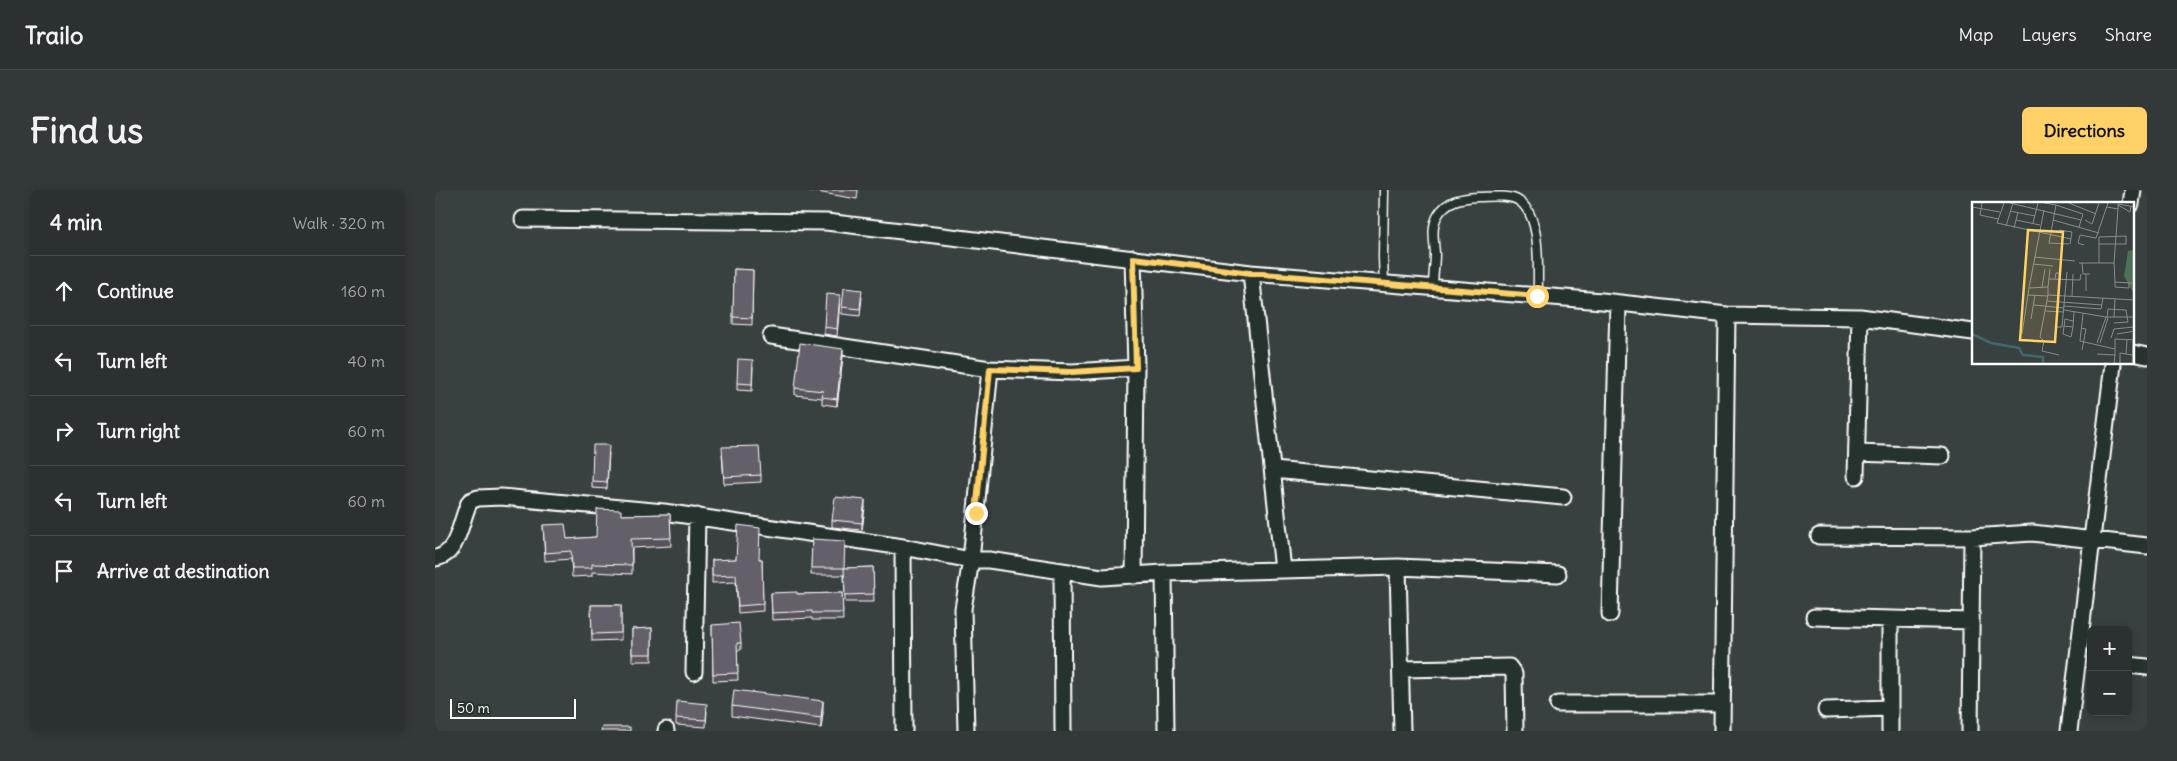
<!DOCTYPE html>
<html lang="en">
<head>
<meta charset="utf-8">
<style>
  body { margin:0; font-family:Delius,sans-serif; background:#333838; color:#f1f3f6 }
  .controls { position:absolute; right:15px; bottom:15px; display:grid; overflow:hidden; border-radius:8px; box-shadow:0 2px 8px #0003 }
  .controls button { width:45px; height:45px; display:grid; place-items:center; padding:0; border:0; border-bottom:1px solid #474b4c; background:#2b3030; color:#f1f3f6; font:25px sans-serif }
  .scale { position:absolute; left:15px; bottom:12px; width:126px; box-sizing:border-box; padding-left:5px; border:2px solid #fff; border-top:0; font-size:14px; line-height:18px; white-space:nowrap; color:#fff; -webkit-text-stroke:4px #26332d; paint-order:stroke }
  .stop { position:absolute; width:15px; height:15px; margin:-11px; border:4px solid #ffd166; border-radius:50%; background:#fff }
  .stop.end { background:#ffd166; border-color:#fff; box-shadow:0 1px 5px #0008 }
  .list { margin:0; padding:0; list-style:none }
  h2 { display:flex; justify-content:space-between; align-items:center; height:65px; margin:0; padding:0 20px; font-size:21px }
  h2 small { font-size:16px; font-weight:400; color:#a6a9ab }
  .list li { display:grid; grid-template-columns:32px 1fr auto; gap:15px; align-items:center; box-sizing:border-box; height:70px; padding:0 20px; border-top:1px solid #474b4c }
  .list b { display:block; font-size:19px; white-space:nowrap }
  .list em { font-size:16px; font-style:normal; color:#a6a9ab }
  .icon { flex:none; width:28px; height:28px; fill:none; stroke:currentColor; stroke-width:2; stroke-linecap:round; stroke-linejoin:round }
  .map { position:relative; flex:none; width:1712px; height:541px; overflow:hidden; border-radius:8px }
  header { display:flex; align-items:center; gap:30px; box-sizing:border-box; height:70px; padding:0 25px; background:#2b3030; border-bottom:1px solid #474b4c }
  header strong { font-size:24px }
  nav { display:flex; gap:28px; margin-inline-start:auto; font-size:18px }
  .intro { display:flex; align-items:center; justify-content:space-between; box-sizing:border-box; height:120px; padding:0 30px }
  h1 { margin:0; font-size:35px }
  .button { padding:12px 22px; border-radius:8px; background:#ffd166; color:#111; font-size:18px; font-weight:700 }
  main { display:flex; gap:30px; padding:0 30px }
  aside { flex:1; background:#2b3030; border-radius:8px; box-shadow:0 2px 8px #0003 }
  .map>svg:first-child { display:block }
  .lines { fill:none; stroke-linecap:round; stroke-linejoin:round }
  .lane-casing { stroke:#fff; stroke-width:11 }
  .street-casing { stroke:#fff; stroke-width:19 }
  .lane { stroke:#26332d; stroke-width:8 }
  .street { stroke:#26332d; stroke-width:15 }
  .wall { fill:#56535c; stroke:#fff }
  .shaded-wall { fill:#46434b; stroke:#fff }
  .building { fill:#64606b; stroke:#fff }
  .route { stroke:#ffd166; stroke-width:6 }
  .inset-river { fill:none; stroke:#44686a; stroke-width:2.5 }
  .inset-road { fill:none; stroke:#888c8c; stroke-width:1 }
  .view { fill:#ffd166; fill-opacity:0.15; stroke:#ffd166; stroke-width:2.5 }
  .inset-edge { fill:none; stroke:#fff; stroke-width:2.5 }
</style>
</head>
<body>
<header>
<strong>Trailo</strong>
<nav><a>Map</a><a>Layers</a><a>Share</a></nav>
</header>
<div class="intro"><h1>Find us</h1><a class="button">Directions</a></div>
<main>
<aside>
<h2>4 min<small>Walk · 320 m</small></h2>
<ul class="list">
<li><svg class="icon" aria-label="ahead" viewBox="0 0 24 24"><path d="M12 20V5M6 11l6-6 6 6"/></svg><div><b>Continue</b></div><em>160 m</em></li>
<li><svg class="icon" aria-label="left" viewBox="0 0 24 24"><path d="M17 20v-9H6M10 6l-5 5 5 5"/></svg><div><b>Turn left</b></div><em>40 m</em></li>
<li><svg class="icon" aria-label="right" viewBox="0 0 24 24"><path d="M7 20v-9h11M14 6l5 5-5 5"/></svg><div><b>Turn right</b></div><em>60 m</em></li>
<li><svg class="icon" aria-label="left" viewBox="0 0 24 24"><path d="M17 20v-9H6M10 6l-5 5 5 5"/></svg><div><b>Turn left</b></div><em>60 m</em></li>
<li><svg class="icon" aria-label="arrive" viewBox="0 0 24 24"><path d="M6 21V4h12l-3 4 3 4H6"/></svg><div><b>Arrive at destination</b></div></li>
</ul>
</aside>
<div class="map">
<svg width="1712" height="541" viewBox="0 0 1712 541">
  <rect width="100%" height="100%" fill="#394040"/>
  <filter id="ink" filterUnits="userSpaceOnUse"><feTurbulence type="fractalNoise" baseFrequency=".02" numOctaves="2"/><feDisplacementMap in="SourceGraphic" scale="10" xChannelSelector="R" yChannelSelector="G"/><feConvolveMatrix kernelMatrix="1 2 1 2 8 2 1 2 1" color-interpolation-filters="sRGB"/></filter>
  <g filter="url(#ink)">
    <g class="lines">
      <g class="lane-casing">
        <path id="lane" d="M 949,0 L 948,67 L 949,93
          M 998,97 C 998,86 1000,74 1000,63 C 999,50 996,37 1003,25 C 1012,10 1026,8 1043,7 C 1054,7 1074,4 1084,11 C 1108,28 1102,80 1103,106"/>
      </g>
      <g class="street-casing">
        <path id="street" d="M 1696,14 L 1698,0
          M 88,29 L 391,32 L 816,83
          M 698,68 L 701,178 L 699,386
          M 336,146 L 555,179 L 637,182 L 701,178
          M 1698,163 L 1712,166
          M 1422,263 L 1507,266
          M 838,280 L 1128,307
          M 1421,286 L 1425,127
          M 1384,346 L 1537,347
          M 468,357 L 469,541
          M 0,368 C 24,365 25,330 35,311 L 43,308 L 66,307 L 229,322 L 468,357 L 536,370 L 554,370 L 667,387 L 729,383
          M 963,377 L 967,541
          M 848,380 L 963,377 L 1123,384
          M 627,381 L 628,541
          M 1175,424 L 1183,114
          M 1379,427 L 1536,431
          M 1693,475 L 1712,477
          M 966,479 L 1074,477 L 1079,484 L 1080,541
          M 259,482 L 262,326
          M 1123,514 L 1287,514
          M 1391,520 L 1455,518
          M 231,541 L 231,540
          M 531,541 L 528,419 L 536,370 L 555,179
          M 731,541 L 729,383 L 848,380 L 816,83 L 1167,111 L 1292,125 L 1425,127 L 1538,142
          M 1287,541 L 1292,125
          M 1455,541 L 1455,429
          M 1535,541 L 1537,347 L 1597,343 L 1712,356
          M 1634,541 L 1678,174"/>
      </g>
      <use href="#lane" class="lane"/>
      <use href="#street" class="street"/>
    </g>
    <path class="wall" d="M 370,0 L 423,0 L 422,9 Z
      M 299,79 L 318,80 L 317,135 L 298,134 Z
      M 427,107 L 425,126 L 407,124 L 407,117 Z
      M 405,112 L 402,146 L 389,144 L 389,137 Z
      M 408,166 L 402,216 L 387,214 L 387,208 L 360,205 L 360,198 Z
      M 318,177 L 317,201 L 302,200 L 302,193 Z
      M 174,263 L 172,299 L 157,298 L 157,291 Z
      M 287,264 L 326,285 L 326,292 L 289,294 Z
      M 430,317 L 427,340 L 397,337 L 397,330 Z
      M 235,324 L 236,356 L 197,358 L 197,384 L 157,382 L 157,386 L 137,387 L 136,369 L 110,371 L 108,335 L 132,349 L 161,347 L 186,325 Z
      M 377,349 L 409,378 L 438,377 L 439,412 L 410,412 L 409,385 L 376,385 Z
      M 301,369 L 327,369 L 328,421 L 303,423 L 301,392 L 277,393 L 277,370 Z
      M 336,403 L 362,404 L 407,403 L 408,430 L 377,430 L 377,428 L 337,430 Z
      M 156,415 L 186,415 L 186,450 L 157,451 Z
      M 277,435 L 306,453 L 306,460 L 302,460 L 303,490 L 278,491 Z
      M 217,438 L 217,471 L 197,471 L 197,439 Z
      M 297,516 L 388,522 L 386,538 L 297,526 Z
      M 272,521 L 271,537 L 241,535 L 241,528 Z"/>
    <path class="shaded-wall" d="M 408,159 L 408,166 L 402,216 L 402,209 Z
      M 430,310 L 430,317 L 427,340 L 427,333 Z
      M 388,511 L 388,522 L 386,538 L 386,528 Z"/>
    <path class="building" d="M 299,79 L 318,80 L 317,128 L 298,127 Z
      M 409,98 L 427,100 L 425,119 L 407,117 Z
      M 391,104 L 405,105 L 402,139 L 389,137 Z
      M 365,153 L 408,159 L 402,209 L 387,207 L 388,201 L 360,198 Z
      M 303,169 L 318,170 L 317,194 L 302,193 Z
      M 158,255 L 174,255 L 172,292 L 157,291 Z
      M 324,256 L 326,285 L 289,287 L 287,257 Z
      M 400,307 L 430,310 L 427,333 L 397,330 Z
      M 162,319 L 186,320 L 186,325 L 235,324 L 236,348 L 196,349 L 197,375 L 157,374 L 157,378 L 137,378 L 136,361 L 110,363 L 108,335 L 130,334 L 132,349 L 161,347 Z
      M 303,335 L 325,338 L 324,369 L 327,369 L 328,414 L 303,416 L 301,385 L 277,386 L 277,370 L 301,369 Z
      M 377,349 L 410,351 L 409,378 L 438,377 L 439,404 L 410,405 L 409,378 L 376,378 Z
      M 362,402 L 362,404 L 407,403 L 408,423 L 377,423 L 377,421 L 337,423 L 336,403 Z
      M 156,415 L 186,415 L 186,443 L 157,444 Z
      M 304,433 L 306,453 L 302,453 L 303,483 L 278,484 L 277,435 Z
      M 217,438 L 217,464 L 197,464 L 197,439 Z
      M 299,500 L 388,511 L 386,528 L 297,516 Z
      M 242,511 L 272,514 L 271,530 L 241,528 Z
      M 167,537 L 195,537 L 195,541 L 166,541 Z"/>
  </g>
  <g class="lines" filter="url(#ink)">
    <path class="route" d="M 541,323 L 555,179 L 637,182 L 701,178 L 698,68 L 816,83 L 1102,106"/>
  </g>
  <g transform="translate(1537 12)">
    <rect width="162" height="162" fill="#394040"/>
    <path d="M 162,48 L 162,92 L 152,74 L 156,49 Z" fill="#4e705b"/>
    <path class="inset-river" d="M 0,132 L 19,141 L 47,146 L 51,153 L 71,155 L 71,162"/>
    <path class="inset-road" d="M 10,1 L 8,13 L 26,17M 32,1 L 25,21 L 99,37M 38,1 L 109,18M 72,1 L 84,3 L 77,41 L 97,42M 97,1 L 124,12M 84,3 L 111,12 L 107,25M 146,3 L 158,10 L 159,4M 0,5 L 28,10M 135,5 L 146,7 L 146,2 L 163,5M 72,8 L 57,86 L 76,85 L 76,93 L 163,98M 38,9 L 63,14M 44,18 L 68,23M 81,18 L 127,31M 113,18 L 120,22 L 127,1M 61,21 L 66,1M 34,24 L 41,1M 42,26 L 46,10M 87,28 L 100,30 L 98,42M 127,42 L 154,42 L 154,34 L 127,35 L 127,61M 112,43 L 106,41 L 108,33 L 124,36 L 136,1M 62,55 L 103,59M 107,61 L 142,61 L 146,7M 110,61 L 111,72 L 118,72M 142,61 L 143,80 L 160,81M 61,62 L 81,64M 114,72 L 114,89M 77,77 L 108,78 L 109,72M 83,77 L 84,71 L 87,71 L 88,78M 143,80 L 143,85 L 157,86 L 157,81M 70,85 L 73,67M 76,85 L 78,67M 56,93 L 76,94M 76,93 L 68,135 L 72,139 L 70,149 L 87,153M 100,94 L 101,72M 75,99 L 130,103M 62,103 L 92,106M 92,104 L 129,107 L 131,96M 92,108 L 134,115 L 163,115M 73,109 L 92,110M 111,112 L 108,139 L 143,147M 142,115 L 143,97M 135,116 L 136,107 L 154,108 L 156,120 L 142,121M 59,117 L 63,93M 92,124 L 101,125 L 99,135 L 91,132 L 93,117 L 101,119M 84,125 L 90,125 L 95,70M 101,125 L 102,110M 109,126 L 114,127 L 110,148M 50,132 L 57,86M 145,132 L 163,129M 139,136 L 142,127 L 162,125M 155,138 L 154,152 L 160,153M 125,141 L 134,115M 128,141 L 136,116M 125,152 L 143,153 L 142,162 L 132,161M 143,153 L 143,137 L 163,138M 148,162 L 148,151 L 154,152M 160,162 L 161,138"/>
    <path class="view" d="M 56,28 L 91,30 L 83,140 L 48,138 Z"/>
    <rect width="162" height="162" class="inset-edge"/>
  </g>
</svg>
<div class="controls">
<button>+</button>
<button>−</button>
</div>
<div class="scale">50 m</div>
<div class="stop" style="left:1102px;top:106px"></div>
<div class="stop end" style="left:541px;top:323px"></div>
</div>
</main>
</body>
</html>
